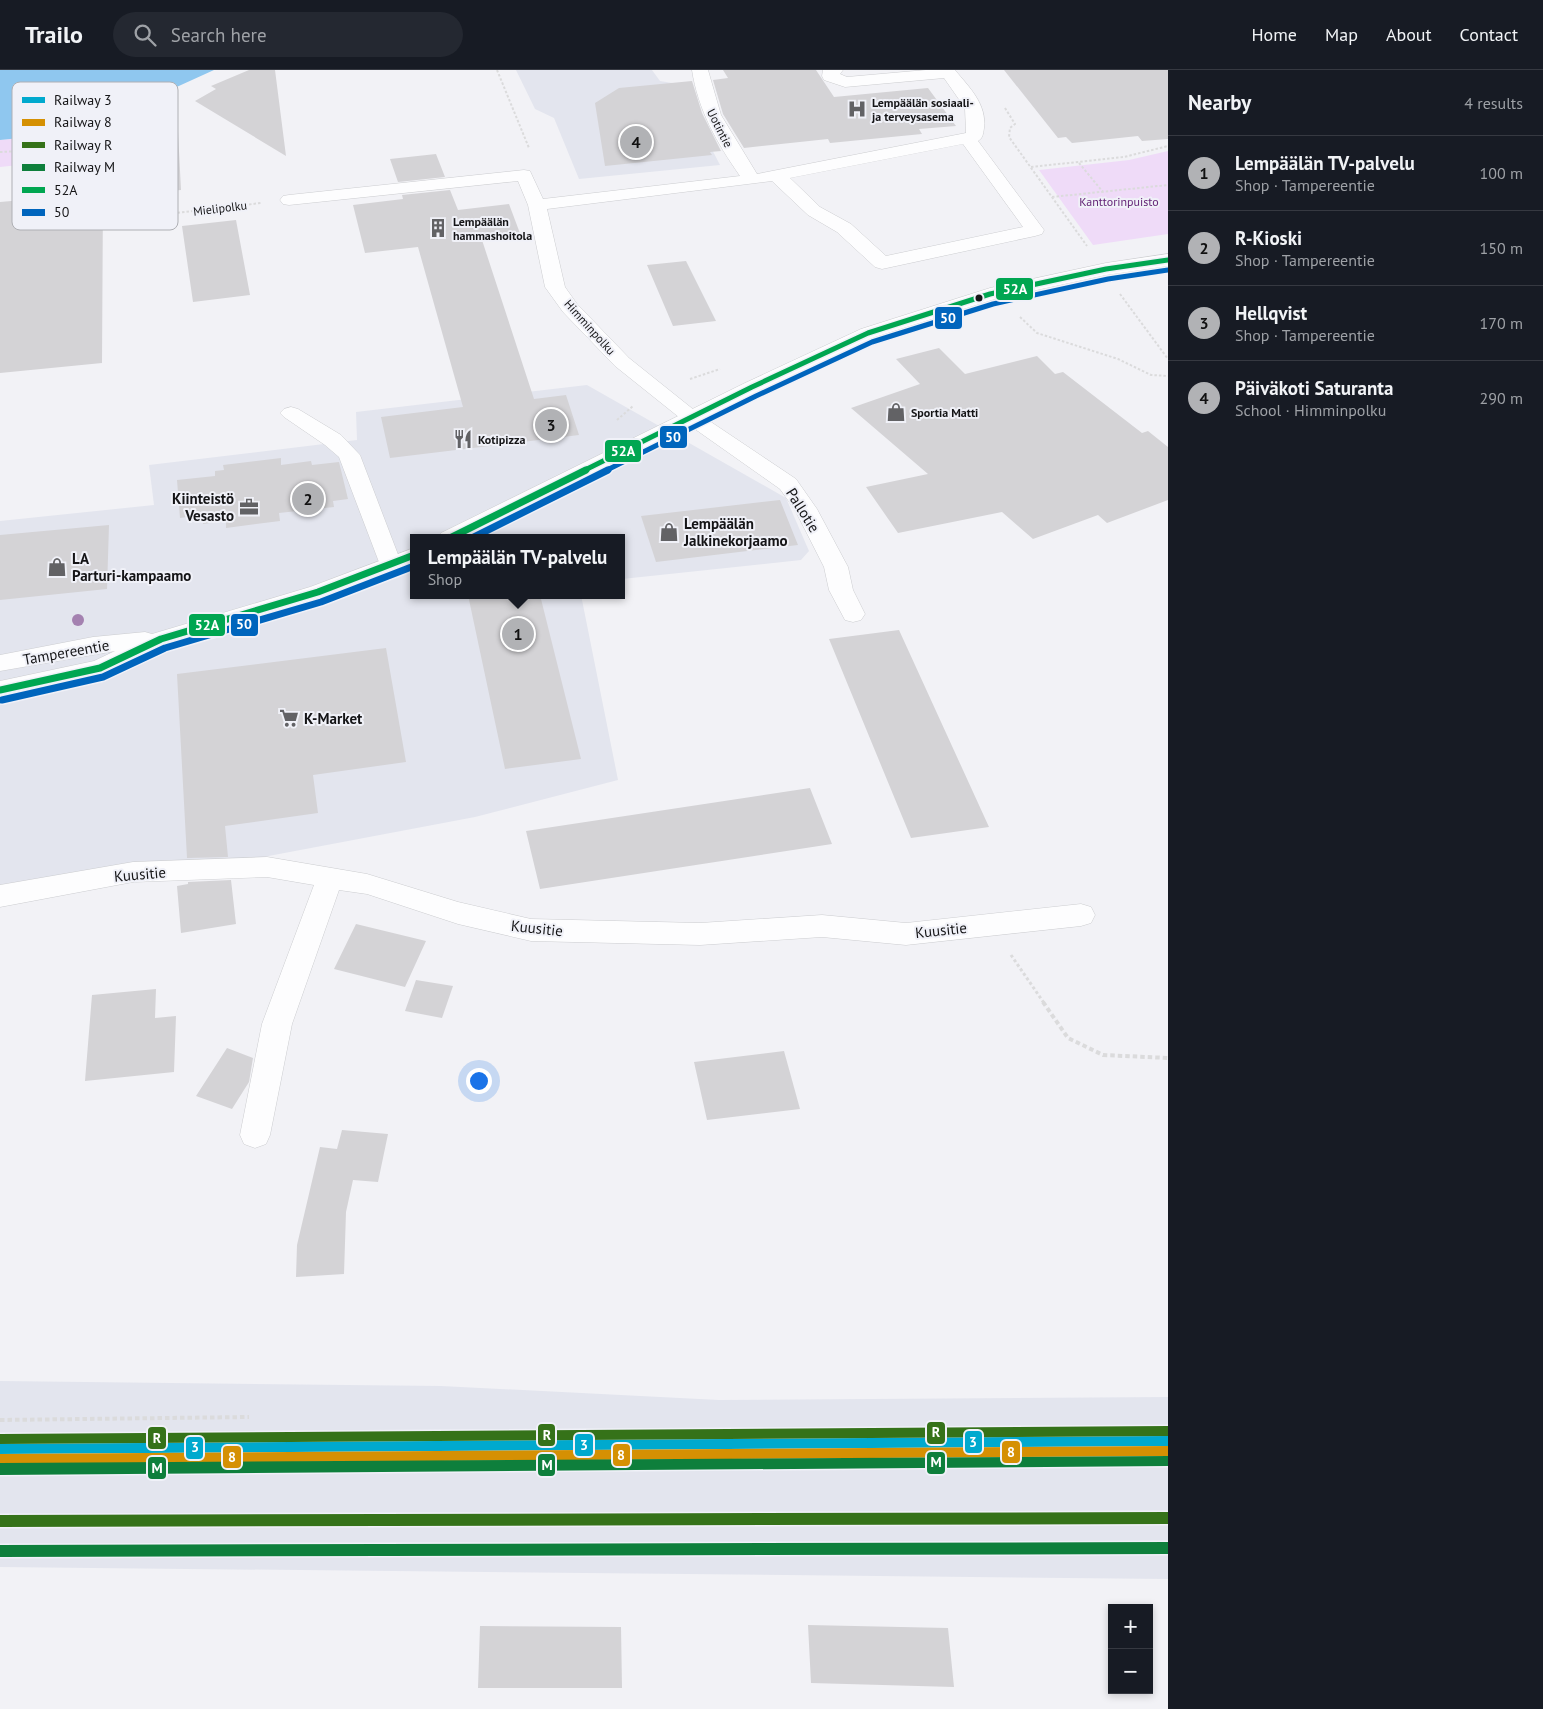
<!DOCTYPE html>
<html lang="en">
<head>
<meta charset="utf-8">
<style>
  body { margin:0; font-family:"PT Sans",sans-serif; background:#242831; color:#f1f3f6 }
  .controls { position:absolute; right:15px; bottom:15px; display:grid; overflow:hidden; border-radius:0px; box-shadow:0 2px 8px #0003 }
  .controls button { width:45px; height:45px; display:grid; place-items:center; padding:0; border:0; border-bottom:1px solid #363941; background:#171b24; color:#f1f3f6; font:25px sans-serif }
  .you { position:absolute; left:478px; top:1010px; width:18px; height:18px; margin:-12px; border:4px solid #fff; border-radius:50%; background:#1a73e8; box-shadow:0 0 0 8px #1a73e833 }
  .badge { display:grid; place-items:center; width:32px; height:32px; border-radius:50%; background:#b1b2b5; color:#111; font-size:16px; font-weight:700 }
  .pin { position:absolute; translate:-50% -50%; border:2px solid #fff; box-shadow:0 1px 5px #0006 }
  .popup { position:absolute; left:410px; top:464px; width:215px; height:65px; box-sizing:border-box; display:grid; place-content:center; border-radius:0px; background:#171b24; filter:drop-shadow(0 1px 4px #0005); font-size:16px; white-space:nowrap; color:#9ea1a6 }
  .popup b { font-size:19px; color:#f1f3f6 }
  .popup::after { content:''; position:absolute; left:50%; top:100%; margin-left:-10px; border:10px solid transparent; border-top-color:#171b24 }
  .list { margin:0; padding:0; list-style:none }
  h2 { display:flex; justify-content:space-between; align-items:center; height:65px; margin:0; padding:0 20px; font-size:21px }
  h2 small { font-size:16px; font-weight:400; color:#9ea1a6 }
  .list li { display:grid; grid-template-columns:32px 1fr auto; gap:15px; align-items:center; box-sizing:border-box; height:75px; padding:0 20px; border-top:1px solid #363941 }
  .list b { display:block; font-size:19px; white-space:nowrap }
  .list p { margin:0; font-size:16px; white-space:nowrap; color:#9ea1a6 }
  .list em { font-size:16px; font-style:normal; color:#9ea1a6 }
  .icon { flex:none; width:28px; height:28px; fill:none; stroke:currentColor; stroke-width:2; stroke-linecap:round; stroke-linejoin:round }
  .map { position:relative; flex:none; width:1168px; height:1639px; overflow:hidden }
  header { display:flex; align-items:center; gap:30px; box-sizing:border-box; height:70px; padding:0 25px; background:#171b24; border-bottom:1px solid #363941 }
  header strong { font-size:24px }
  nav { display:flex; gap:28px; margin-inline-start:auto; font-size:18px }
  .search { width:350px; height:45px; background:#242831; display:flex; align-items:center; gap:12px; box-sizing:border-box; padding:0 18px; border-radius:28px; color:#9ea1a6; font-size:19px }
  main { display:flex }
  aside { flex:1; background:#171b24 }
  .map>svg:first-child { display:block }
  .built { fill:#e3e5ee }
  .green { fill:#efdbf8 }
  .water { fill:#8fc7ef }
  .building { fill:#d4d3d6 }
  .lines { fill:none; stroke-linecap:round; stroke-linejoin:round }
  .minor-casing { stroke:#cccdd0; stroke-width:1 }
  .major-casing { stroke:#cccdd0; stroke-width:1 }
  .path-far2 { stroke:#dbdbdc; stroke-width:2; stroke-dasharray:2.5 2; stroke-linecap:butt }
  .path-far1 { stroke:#dbdbdc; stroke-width:3; stroke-dasharray:3 2.5; stroke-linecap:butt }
  .path { stroke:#dbdbdc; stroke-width:4; stroke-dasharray:4.5 3; stroke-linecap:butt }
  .minor { fill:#fdfdfe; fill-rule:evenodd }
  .major { fill:#fdfdfe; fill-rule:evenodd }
  .bus-1-far1-casing { stroke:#f0f1f8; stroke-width:8 }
  .bus-1-casing { stroke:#f0f1f8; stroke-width:10 }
  .bus-2-far1-casing { stroke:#f0f1f8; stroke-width:8 }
  .bus-2-casing { stroke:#f0f1f8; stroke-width:10 }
  .bus-1-far1 { stroke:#00a651; stroke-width:5 }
  .bus-1 { stroke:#00a651; stroke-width:7 }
  .bus-2-far1 { stroke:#0065bd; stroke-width:5 }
  .bus-2 { stroke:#0065bd; stroke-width:7 }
  .rail-1-casing { stroke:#f0f1f8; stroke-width:3 }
  .rail-2-casing { stroke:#f0f1f8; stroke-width:3 }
  .rail-3-casing { stroke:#f0f1f8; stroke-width:3 }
  .rail-4-casing { stroke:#f0f1f8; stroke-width:3 }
  .rail-1 { fill:#00a9ce; fill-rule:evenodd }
  .rail-2 { fill:#d59003; fill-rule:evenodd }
  .rail-3 { fill:#357219; fill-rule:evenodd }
  .rail-4 { fill:#0e7f3c; fill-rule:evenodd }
  .tree { fill:#a481b0 }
  .bus-dot { fill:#151517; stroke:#f0f1f8; stroke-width:2 }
  .labels { text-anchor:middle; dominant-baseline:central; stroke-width:4; stroke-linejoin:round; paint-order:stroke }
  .far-poi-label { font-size:12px; font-weight:bold; fill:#151517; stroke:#f0f1f8; text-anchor:start }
  .far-street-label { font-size:12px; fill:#151517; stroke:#f0f1f8 }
  .far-park-label { font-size:12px; fill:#642577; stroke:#f0f1f8 }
  .poi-label { font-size:15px; font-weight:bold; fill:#151517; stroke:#f0f1f8; text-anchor:start }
  .street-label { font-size:15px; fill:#151517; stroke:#f0f1f8 }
  .key { fill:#f0f1f8; stroke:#aeafb4; stroke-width:1 }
  .key-label { font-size:14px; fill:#151517 }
  .line-badge { stroke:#f0f1f8; stroke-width:2 }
  .badge-label { font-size:14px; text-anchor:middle; font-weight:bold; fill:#fff }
</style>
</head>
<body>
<header>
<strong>Trailo</strong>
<div class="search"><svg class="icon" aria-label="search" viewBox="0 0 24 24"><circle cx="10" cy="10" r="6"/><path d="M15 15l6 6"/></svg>Search here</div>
<nav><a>Home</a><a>Map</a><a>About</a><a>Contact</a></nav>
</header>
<main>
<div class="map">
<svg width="1168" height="1639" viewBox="0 0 1168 1639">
  <rect width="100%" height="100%" fill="#f2f2f6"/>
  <path class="built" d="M 516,0 L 652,0 L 660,11 L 678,14 L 720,95 L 579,109 L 554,48 L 535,39 Z
    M 587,315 L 786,428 L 809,481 L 801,490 L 622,509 L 622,468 L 414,468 L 414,525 L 581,525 L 618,710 L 475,747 L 0,837 L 0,451 L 154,435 L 149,395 L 357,370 L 356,342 Z
    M 0,1311 L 441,1316 L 719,1330 L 1168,1327 L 1168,1509 L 0,1497 Z"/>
  <path class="green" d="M 145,23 L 122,84 L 0,97 L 0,70 L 31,67 L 84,57 Z
    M 1168,81 L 1168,164 L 1093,175 L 1039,100 L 1129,90 Z"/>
  <path class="water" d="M 0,0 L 214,0 L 170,20 L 145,23 L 85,57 L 30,67 L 0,70 Z"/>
  <path class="building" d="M 249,0 L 275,0 L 286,86 L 195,31 L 216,19 L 211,16 Z
    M 723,0 L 816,0 L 834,27 L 928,18 L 956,56 L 919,59 L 922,64 L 830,73 L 828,69 L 744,78 L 723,44 L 713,10 L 728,8 Z
    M 1004,0 L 1168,0 L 1168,69 L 1142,71 L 1138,66 L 1072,73 L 1066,67 L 1058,68 Z
    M 692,11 L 702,43 L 721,81 L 710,82 L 712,85 L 605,96 L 595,33 L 619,18 Z
    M 177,42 L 181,120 L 145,123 L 144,62 Z
    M 436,84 L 445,107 L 398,112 L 390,89 Z
    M 450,120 L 458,140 L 509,134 L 521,166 L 482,170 L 534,329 L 566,325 L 579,365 L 390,388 L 381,347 L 463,337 L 418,177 L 365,183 L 353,135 L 403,129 L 402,125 Z
    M 103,123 L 102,293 L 0,303 L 0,132 Z
    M 236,150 L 250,225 L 193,232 L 182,156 Z
    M 686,191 L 716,251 L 673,256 L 647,195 Z
    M 939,278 L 965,304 L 1037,286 L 1055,304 L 1063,302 L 1142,363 L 1148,361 L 1168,377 L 1168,430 L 1107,453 L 1098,445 L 1033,469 L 1002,442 L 898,463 L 866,417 L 928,404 L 851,338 L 920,314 L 896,289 Z
    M 281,388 L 281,395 L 311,391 L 312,395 L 339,392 L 348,429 L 333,431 L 334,437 L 279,443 L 280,451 L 226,458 L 226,451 L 203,454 L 203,445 L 180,448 L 177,410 L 215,406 L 215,401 L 224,400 L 223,395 Z
    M 780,430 L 798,475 L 656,492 L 641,446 Z
    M 109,455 L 107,519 L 0,530 L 0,465 Z
    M 468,525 L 540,525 L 581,689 L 505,699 Z
    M 899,560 L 989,757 L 911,768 L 829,569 Z
    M 386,578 L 406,692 L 313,705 L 318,743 L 225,756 L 228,787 L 187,788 L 177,604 Z
    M 810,718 L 832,774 L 540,819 L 526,761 Z
    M 231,810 L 236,854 L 181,863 L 177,816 L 188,814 L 188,812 Z
    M 356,854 L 426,871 L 405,917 L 334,899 Z
    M 416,910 L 453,916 L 442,948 L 405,941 Z
    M 156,919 L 155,948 L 176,946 L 174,1002 L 85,1011 L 92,925 Z
    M 227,978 L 253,988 L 249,1012 L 232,1039 L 196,1026 Z
    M 784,981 L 800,1039 L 707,1050 L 694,992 Z
    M 342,1060 L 388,1064 L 378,1112 L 353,1110 L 346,1142 L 344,1204 L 296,1207 L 297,1175 L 320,1077 L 337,1079 Z
    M 808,1555 L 948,1558 L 954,1617 L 811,1613 Z
    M 480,1556 L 621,1557 L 622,1618 L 478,1618 Z"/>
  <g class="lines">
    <g class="minor-casing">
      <path id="minor" d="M 692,0 L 708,0 L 721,45 L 757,104 L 966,63 L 965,38 L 944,8 L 845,17 L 824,10 L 822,6 L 823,0 L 843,0 L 840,4 L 847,7 L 926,0 L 955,0 C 969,17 987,34 984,58 C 983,64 983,68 978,71 L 1044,160 L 1042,164 L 1035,166 L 882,199 L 875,197 L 837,162 L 808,145 L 772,111 L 547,139 L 565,217 L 577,234 L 629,288 L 699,344 L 796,409 L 817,439 L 848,497 L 853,520 L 865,544 L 861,550 L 853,552 L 845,550 L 829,520 L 824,497 L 795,440 L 780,419 L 685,352 L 615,296 L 563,242 L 545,217 L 528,135 L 518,111 L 289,135 L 283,134 L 280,130 L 283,126 L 289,125 L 524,100 L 530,101 L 543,129 L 740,106 C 717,73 698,40 692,0 ZM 963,74 L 1023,157 L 886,186 L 851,154 L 820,137 L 790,108 Z
        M 291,337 L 298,339 L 341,365 L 360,385 L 402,495 L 398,500 L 390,502 L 382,500 L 339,387 L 325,375 L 284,347 L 280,343 L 284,339 Z
        M 267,787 L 367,804 L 458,832 L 531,849 L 700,853 L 822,845 L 906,853 L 1081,834 L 1091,837 L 1095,845 L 1091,853 L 1081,856 L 906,875 L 822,867 L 700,875 L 531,871 L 458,854 L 367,824 L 339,820 L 292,954 L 270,1065 L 266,1074 L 255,1078 L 244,1074 L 240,1065 L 262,954 L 314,815 L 267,807 L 133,812 L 0,837 L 0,815 L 133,792 Z"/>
    </g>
    <g class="major-casing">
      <path id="major" d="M 1168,184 L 1168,196 L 1106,205 L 995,229 L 875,267 L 759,321 L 468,468 L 438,468 L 441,463 L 745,313 L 861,259 L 990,218 L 1106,193 Z
        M 414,478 L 414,493 L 326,527 L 170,575 L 109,604 L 0,629 L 0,611 L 94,591 L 115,581 L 0,601 L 0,585 L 93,567 L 145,562 L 152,564 L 310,517 Z"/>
    </g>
    <path class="path-far2" d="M 497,0 L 529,78
      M 1005,38 L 1015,54 L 1010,58 L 1009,67 L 1087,176
      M 0,82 L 102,77 C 114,79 122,82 125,94 L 126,140 L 134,148 L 261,133
      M 1079,93 L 1103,122
      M 1031,97 L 1124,87 L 1168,76
      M 1052,127 L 1168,115
      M 1120,224 L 1168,289
      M 1020,247 L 1037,263 L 1118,289 L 1151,305 L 1168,306
      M 690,309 L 720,299
      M 617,350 L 633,336"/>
    <path class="path-far1" d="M 1011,885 L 1044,933"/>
    <path class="path" d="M 1043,932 L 1068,968 L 1103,985 L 1168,988
      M 0,1350 L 249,1347"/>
    <use href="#minor" class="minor"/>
    <use href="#major" class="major"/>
    <g class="bus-1-far1-casing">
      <path id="bus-1-far1" d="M 583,401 L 752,317 L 868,263 L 990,224 L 1106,199 L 1168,190"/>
    </g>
    <g class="bus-1-casing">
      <path id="bus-1" d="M 450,468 L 586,400
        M 0,620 L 100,598 L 161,569 L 318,522 L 414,485"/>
    </g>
    <g class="bus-2-far1-casing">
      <path id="bus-2-far1" d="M 605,401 L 756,326 L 872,272 L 993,234 L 1108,209 L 1168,200"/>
    </g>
    <g class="bus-2-casing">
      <path id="bus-2" d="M 472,468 L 608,400
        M 2,630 L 103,607 L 165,578 L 321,532 L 414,496"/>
    </g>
    <use href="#bus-1-far1" class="bus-1-far1"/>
    <use href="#bus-1" class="bus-1"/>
    <use href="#bus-2-far1" class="bus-2-far1"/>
    <use href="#bus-2" class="bus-2"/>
    <g class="rail-1-casing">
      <path id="rail-1" d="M 1168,1366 L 1168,1376 L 0,1384 L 0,1374 Z"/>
    </g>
    <g class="rail-2-casing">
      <path id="rail-2" d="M 1168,1376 L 1168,1386 L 0,1394 L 0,1384 Z"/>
    </g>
    <g class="rail-3-casing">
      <path id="rail-3" d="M 1168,1356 L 1168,1366 L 0,1374 L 0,1364 Z
        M 1168,1442 L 1168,1454 L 0,1457 L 0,1445 Z"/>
    </g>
    <g class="rail-4-casing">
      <path id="rail-4" d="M 1168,1386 L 1168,1396 L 0,1405 L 0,1393 Z
        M 1168,1472 L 1168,1484 L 0,1487 L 0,1475 Z"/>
    </g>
    <use href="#rail-1" class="rail-1"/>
    <use href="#rail-2" class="rail-2"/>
    <use href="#rail-3" class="rail-3"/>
    <use href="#rail-4" class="rail-4"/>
  </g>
  <circle class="tree" cx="78" cy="550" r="6"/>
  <defs>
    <g id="hospital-bare" transform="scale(1.5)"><path d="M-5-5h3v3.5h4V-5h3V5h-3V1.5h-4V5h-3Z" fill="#626265" stroke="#f0f1f8" stroke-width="2.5" paint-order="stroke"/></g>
    <g id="building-bare" transform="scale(1.5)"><path d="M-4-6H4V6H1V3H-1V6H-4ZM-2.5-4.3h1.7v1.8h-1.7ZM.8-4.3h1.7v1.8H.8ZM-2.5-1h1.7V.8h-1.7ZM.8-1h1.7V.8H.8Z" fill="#626265" stroke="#f0f1f8" stroke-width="2.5" paint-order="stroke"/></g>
    <g id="shop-bare" transform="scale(1.5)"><path d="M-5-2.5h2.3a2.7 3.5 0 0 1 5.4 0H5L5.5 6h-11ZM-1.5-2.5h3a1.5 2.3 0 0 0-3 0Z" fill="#626265" stroke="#f0f1f8" stroke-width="2.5" paint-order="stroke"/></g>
    <g id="restaurant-bare" transform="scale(1.5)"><path d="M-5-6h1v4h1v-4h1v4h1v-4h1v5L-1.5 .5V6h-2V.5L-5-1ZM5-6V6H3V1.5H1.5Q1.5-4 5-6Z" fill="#626265" stroke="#f0f1f8" stroke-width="2.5" paint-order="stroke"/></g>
    <g id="office-bare" transform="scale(1.5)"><path d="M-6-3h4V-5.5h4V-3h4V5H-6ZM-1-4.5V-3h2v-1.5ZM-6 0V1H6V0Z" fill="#626265" stroke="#f0f1f8" stroke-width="2.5" paint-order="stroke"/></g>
    <g id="supermarket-bare" transform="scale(1.5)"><path d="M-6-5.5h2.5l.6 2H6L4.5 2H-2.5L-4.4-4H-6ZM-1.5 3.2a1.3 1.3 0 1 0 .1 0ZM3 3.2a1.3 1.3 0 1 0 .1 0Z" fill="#626265" stroke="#f0f1f8" stroke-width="2.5" paint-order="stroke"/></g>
  </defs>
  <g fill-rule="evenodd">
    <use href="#hospital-bare" x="857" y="39"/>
    <use href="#building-bare" x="438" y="158"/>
    <use href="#shop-bare" x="896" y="342"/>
    <use href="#restaurant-bare" x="463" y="369"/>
    <use href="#office-bare" x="249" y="437"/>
    <use href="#shop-bare" x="669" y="462"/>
    <use href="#shop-bare" x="57" y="497"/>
    <use href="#supermarket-bare" x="289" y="648"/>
  </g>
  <circle class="bus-dot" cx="979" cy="228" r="4.5"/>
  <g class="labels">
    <g class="far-poi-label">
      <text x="872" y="32">Lempäälän sosiaali-<tspan x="872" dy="14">ja terveysasema</tspan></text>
      <text x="453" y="151">Lempäälän<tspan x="453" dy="14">hammashoitola</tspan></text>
      <text x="911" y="342">Sportia Matti</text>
      <text x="478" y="369">Kotipizza</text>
    </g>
    <g class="far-street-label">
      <text transform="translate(720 58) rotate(63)">Uotintie</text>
      <text transform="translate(220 138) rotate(-7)">Mielipolku</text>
      <text transform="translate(590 257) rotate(48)">Himminpolku</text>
    </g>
    <g class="far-park-label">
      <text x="1119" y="131">Kanttorinpuisto</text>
    </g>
    <g class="poi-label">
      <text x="234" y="428" text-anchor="end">Kiinteistö<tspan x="234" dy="17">Vesasto</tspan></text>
      <text x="684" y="453">Lempäälän<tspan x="684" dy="17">Jalkinekorjaamo</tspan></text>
      <text x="72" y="488">LA<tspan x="72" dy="17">Parturi-kampaamo</tspan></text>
      <text x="304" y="648">K-Market</text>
    </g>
    <g class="street-label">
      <text transform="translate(803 440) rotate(58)">Pallotie</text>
      <text transform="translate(66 582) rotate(-10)">Tampereentie</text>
      <text transform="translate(140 804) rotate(-5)">Kuusitie</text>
      <text transform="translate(537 858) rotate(6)">Kuusitie</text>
      <text transform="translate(941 860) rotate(-6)">Kuusitie</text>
    </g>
  </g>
  <rect x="12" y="12" width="166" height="148" rx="8" class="key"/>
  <rect x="22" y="27" width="23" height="6" fill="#00a9ce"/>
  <rect x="22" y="49" width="23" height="7" fill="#d59003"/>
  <rect x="22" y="72" width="23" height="6" fill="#357219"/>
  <rect x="22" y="94" width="23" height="7" fill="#0e7f3c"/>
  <rect x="22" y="117" width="23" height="6" fill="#00a651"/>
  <rect x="22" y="139" width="23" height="7" fill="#0065bd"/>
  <g class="key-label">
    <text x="54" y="35">Railway 3</text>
    <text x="54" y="57">Railway 8</text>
    <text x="54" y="80">Railway R</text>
    <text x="54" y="102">Railway M</text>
    <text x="54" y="125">52A</text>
    <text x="54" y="147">50</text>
  </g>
  <g class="line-badge">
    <rect x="995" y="207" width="39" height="24" rx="5" fill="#00a651"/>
    <rect x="934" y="236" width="29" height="24" rx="5" fill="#0065bd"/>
    <rect x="659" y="355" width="29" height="24" rx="5" fill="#0065bd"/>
    <rect x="604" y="369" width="38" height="24" rx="5" fill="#00a651"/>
    <rect x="230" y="543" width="29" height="24" rx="5" fill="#0065bd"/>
    <rect x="188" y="543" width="38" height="24" rx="5" fill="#00a651"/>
    <rect x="926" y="1351" width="20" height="24" rx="5" fill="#357219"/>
    <rect x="537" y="1353" width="19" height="24" rx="5" fill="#357219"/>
    <rect x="147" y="1356" width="20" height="24" rx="5" fill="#357219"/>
    <rect x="964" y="1360" width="19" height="24" rx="5" fill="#00a9ce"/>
    <rect x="574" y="1363" width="20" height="24" rx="5" fill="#00a9ce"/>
    <rect x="185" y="1366" width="19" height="24" rx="5" fill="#00a9ce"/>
    <rect x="1001" y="1370" width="20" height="24" rx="5" fill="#d59003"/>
    <rect x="612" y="1373" width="19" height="24" rx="5" fill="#d59003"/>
    <rect x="222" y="1375" width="20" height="24" rx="5" fill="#d59003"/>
    <rect x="926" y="1381" width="20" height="24" rx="5" fill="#0e7f3c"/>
    <rect x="537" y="1383" width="19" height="24" rx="5" fill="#0e7f3c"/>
    <rect x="147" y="1386" width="20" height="24" rx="5" fill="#0e7f3c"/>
  </g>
  <g class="badge-label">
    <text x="1015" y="224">52A</text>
    <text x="948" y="253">50</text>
    <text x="673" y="372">50</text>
    <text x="623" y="386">52A</text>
    <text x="244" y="559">50</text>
    <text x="207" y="560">52A</text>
    <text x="936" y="1367">R</text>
    <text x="547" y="1370">R</text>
    <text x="157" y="1373">R</text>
    <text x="973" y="1377">3</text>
    <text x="584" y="1380">3</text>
    <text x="195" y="1382">3</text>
    <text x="1011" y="1387">8</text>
    <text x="621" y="1390">8</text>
    <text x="232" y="1392">8</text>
    <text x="936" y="1397">M</text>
    <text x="547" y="1400">M</text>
    <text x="157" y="1403">M</text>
  </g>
</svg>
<div class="controls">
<button>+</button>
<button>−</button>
</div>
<div class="you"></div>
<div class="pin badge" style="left:518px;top:564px">1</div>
<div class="popup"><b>Lempäälän TV-palvelu</b>Shop</div>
<div class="pin badge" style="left:308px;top:429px">2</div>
<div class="pin badge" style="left:551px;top:355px">3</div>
<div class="pin badge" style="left:636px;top:72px">4</div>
</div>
<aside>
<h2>Nearby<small>4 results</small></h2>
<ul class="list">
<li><span class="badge">1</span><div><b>Lempäälän TV-palvelu</b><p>Shop · Tampereentie</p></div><em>100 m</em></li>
<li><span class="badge">2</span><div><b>R-Kioski</b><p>Shop · Tampereentie</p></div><em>150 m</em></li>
<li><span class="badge">3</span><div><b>Hellqvist</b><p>Shop · Tampereentie</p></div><em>170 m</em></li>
<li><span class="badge">4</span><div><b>Päiväkoti Saturanta</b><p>School · Himminpolku</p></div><em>290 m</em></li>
</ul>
</aside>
</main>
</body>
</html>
